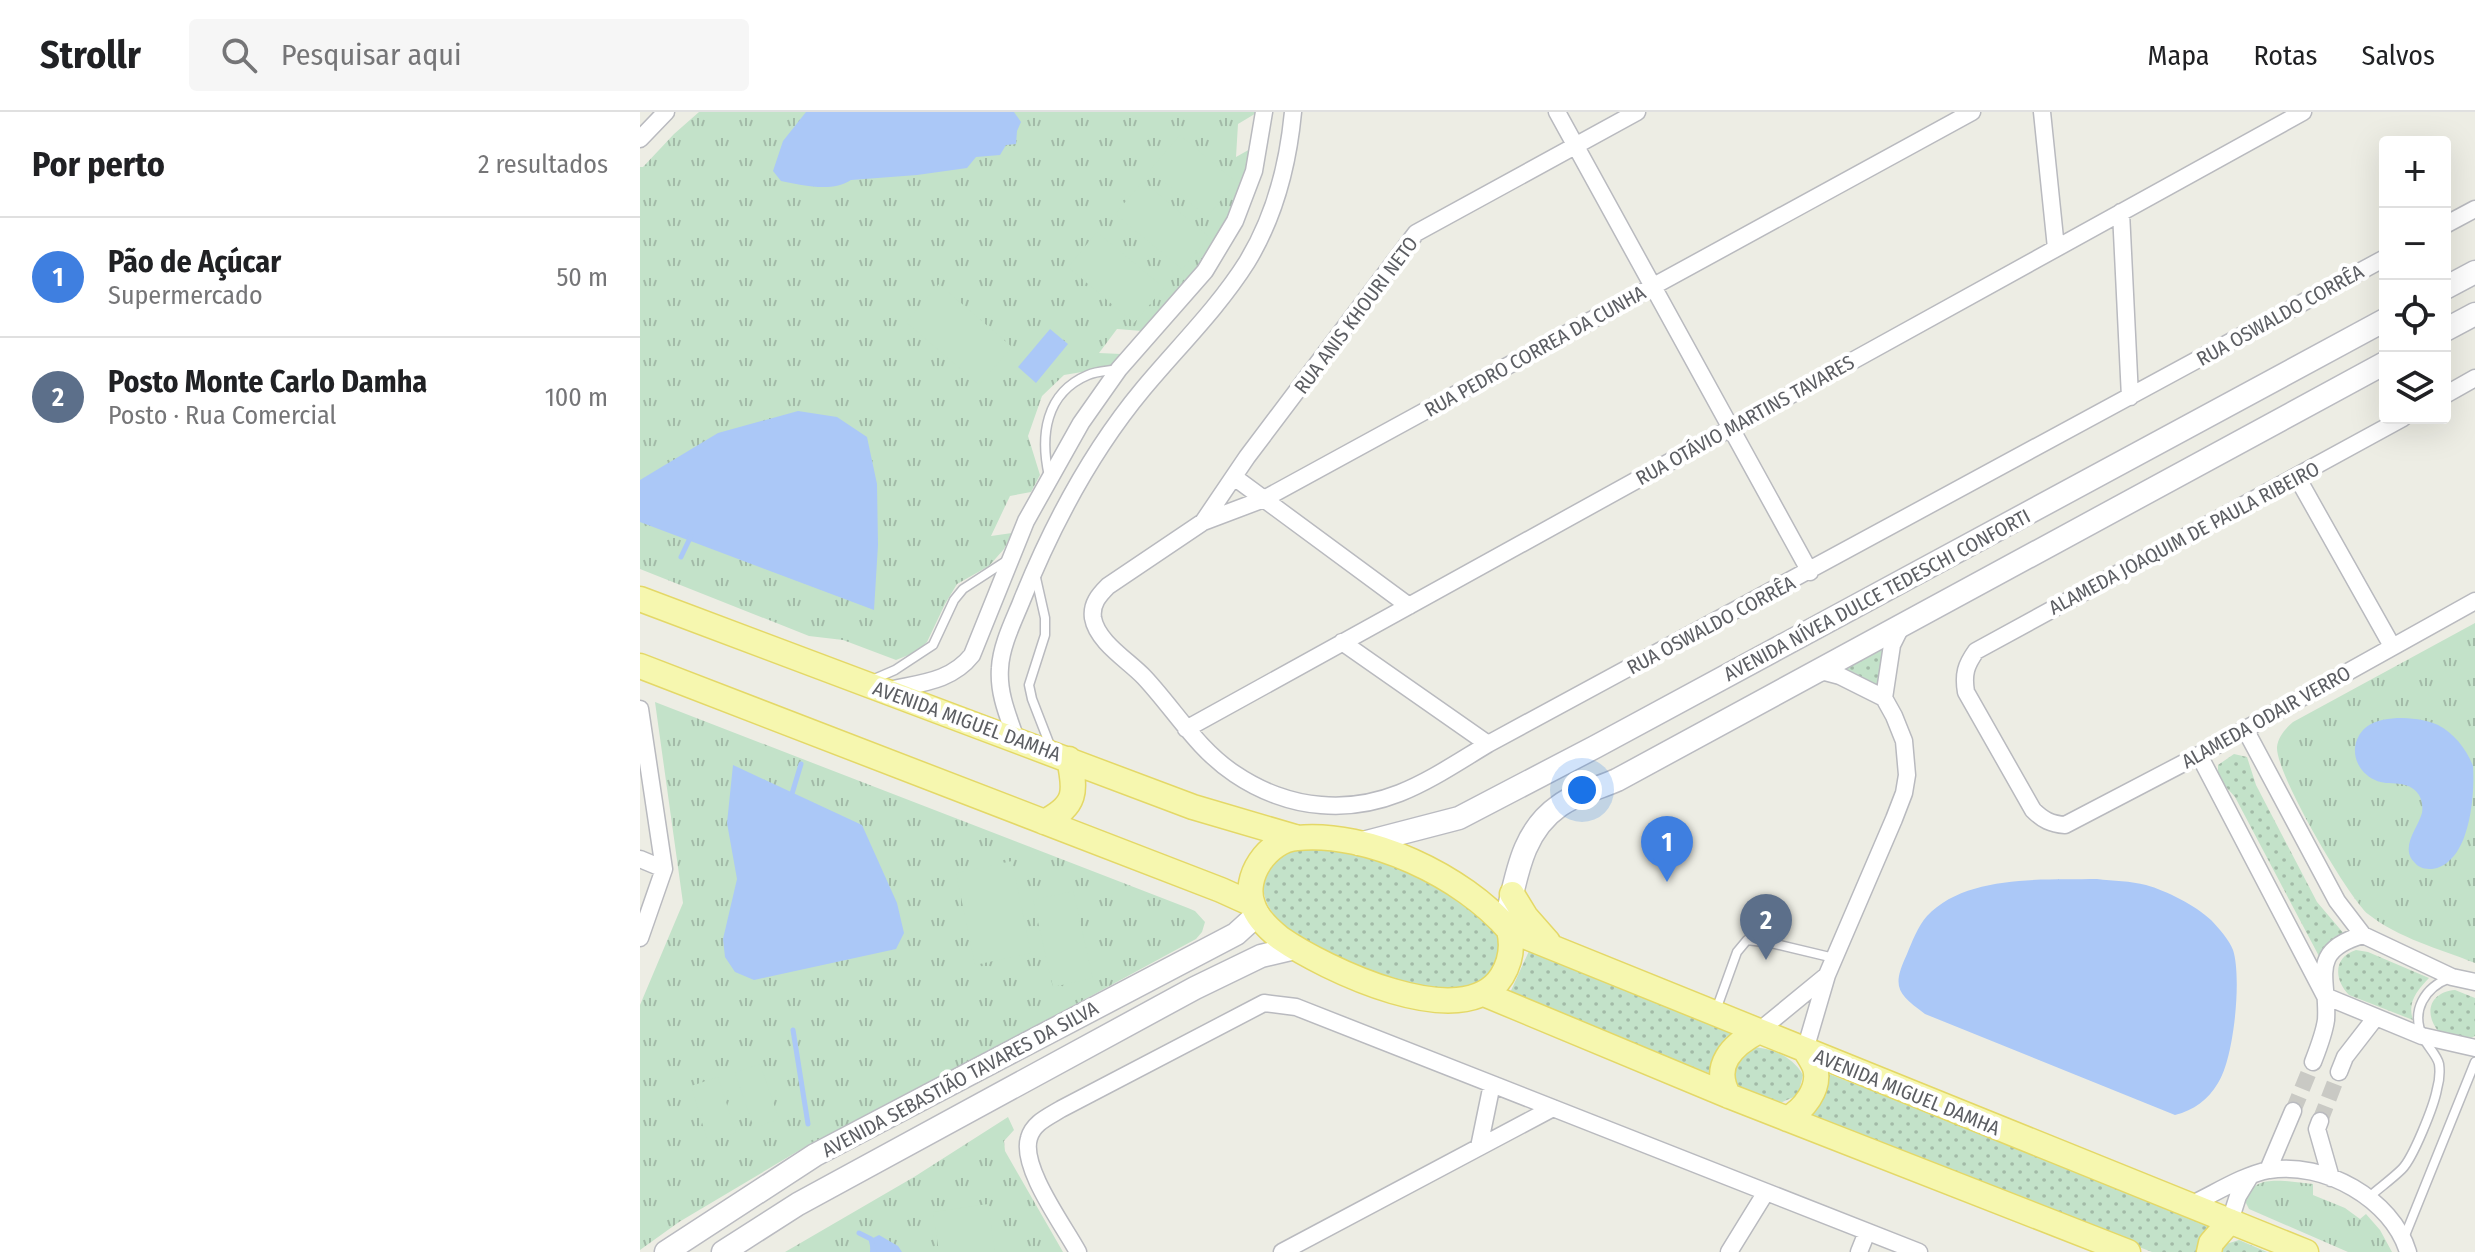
<!DOCTYPE html>
<html lang="pt">
<head>
<meta charset="utf-8">
<style>
  body { margin:0; font-family:"Fira Sans Condensed",sans-serif; background:#f6f6f6; color:#202124 }
  .controls { position:absolute; right:24px; top:24px; display:grid; overflow:hidden; border-radius:8px; box-shadow:0 8px 32px #0002 }
  .controls button { width:72px; height:72px; display:grid; place-items:center; padding:0; border:0; border-bottom:2px solid #e0e0e0; background:#fff; color:#202124; font:40px sans-serif }
  .you { position:absolute; left:942px; top:678px; width:28px; height:28px; margin:-20px; border:6px solid #fff; border-radius:50%; background:#1a73e8; box-shadow:0 0 0 12px #1a73e833 }
  .badge { display:grid; place-items:center; width:52px; height:52px; border-radius:50%; background:#d93025; color:#fff; font-size:26px; font-weight:700 }
  .pin { position:absolute; translate:-50% -66px; filter:drop-shadow(0 2px 4px #0008) }
  .pin::after { content:''; position:absolute; top:42px; width:28px; height:24px; background:inherit; clip-path:polygon(0 0,100% 0,50% 100%) }
  .list { margin:0; padding:0; list-style:none }
  h2 { display:flex; justify-content:space-between; align-items:center; height:104px; margin:0; padding:0 32px; font-size:34px }
  h2 small { font-size:26px; font-weight:400; color:#757577 }
  .list li { display:grid; grid-template-columns:52px 1fr auto; gap:24px; align-items:center; box-sizing:border-box; height:120px; padding:0 32px; border-top:2px solid #e0e0e0 }
  .list b { display:block; font-size:30px; white-space:nowrap }
  .list p { margin:0; font-size:26px; white-space:nowrap; color:#757577 }
  .list em { font-size:26px; font-style:normal; color:#757577 }
  .icon { flex:none; width:44px; height:44px; fill:none; stroke:currentColor; stroke-width:2; stroke-linecap:round; stroke-linejoin:round }
  .map { position:relative; flex:none; width:1835px; height:1140px; overflow:hidden }
  header { display:flex; align-items:center; gap:48px; box-sizing:border-box; height:112px; padding:0 40px; background:#fff; border-bottom:2px solid #e0e0e0 }
  header strong { font-size:38px }
  nav { display:flex; gap:44px; margin-inline-start:auto; font-size:28px }
  .search { width:560px; height:72px; background:#f6f6f6; display:flex; align-items:center; gap:20px; box-sizing:border-box; padding:0 28px; border-radius:8px; color:#757577; font-size:30px }
  main { display:flex }
  aside { flex:1; background:#fff }
  .map>svg:first-child { display:block }
  .grass { fill:url(#grass-dots) }
  .park { fill:url(#park-tufts) }
  .pitch { fill:#c3e2c9 }
  .water { fill:#abc8f7 }
  .lines { fill:none; stroke-linecap:round; stroke-linejoin:round }
  .stream { stroke:#abc8f7; stroke-width:5 }
  .minor-tunnel { stroke:#c9c9c4; stroke-width:16; stroke-dasharray:16 8; stroke-linecap:butt }
  .service-casing { stroke:#b9babf; stroke-width:11 }
  .minor-casing { stroke:#b9babf; stroke-width:19 }
  .secondary-casing { stroke:#babbc1; stroke-width:25 }
  .primary-casing { stroke:#e4d867; stroke-width:27 }
  .service { stroke:#fff; stroke-width:8 }
  .minor { stroke:#fff; stroke-width:16 }
  .secondary { stroke:#fff; stroke-width:22 }
  .primary { stroke:#f6f7af; stroke-width:24 }
  .labels { text-anchor:middle; dominant-baseline:central; stroke-width:8; stroke-linejoin:round; paint-order:stroke }
  .street-label { font-size:20px; fill:#5c5e63; stroke:#fff }
</style>
</head>
<body>
<header>
<strong>Strollr</strong>
<div class="search"><svg class="icon" aria-label="search" viewBox="0 0 24 24"><circle cx="10" cy="10" r="6"/><path d="M15 15l6 6"/></svg>Pesquisar aqui</div>
<nav><a>Mapa</a><a>Rotas</a><a>Salvos</a></nav>
</header>
<main>
<aside>
<h2>Por perto<small>2 resultados</small></h2>
<ul class="list">
<li><span class="badge" style="background:#3f7fe0">1</span><div><b>Pão de Açúcar</b><p>Supermercado</p></div><em>50 m</em></li>
<li><span class="badge" style="background:#5c6f8a">2</span><div><b>Posto Monte Carlo Damha</b><p>Posto · Rua Comercial</p></div><em>100 m</em></li>
</ul>
</aside>
<div class="map">
<svg width="1835" height="1140" viewBox="0 0 1835 1140">
  <defs>
    <pattern id="grass-dots" width="8" height="8" patternUnits="userSpaceOnUse" patternTransform="scale(2)"><rect width="8" height="8" fill="#c3e2c9"/><path d="M2 2h.1M6 6h.1" fill="none" stroke="#a2baa7" stroke-width="1.8" stroke-linecap="round"/></pattern>
    <pattern id="park-tufts" width="24" height="20" patternUnits="userSpaceOnUse" patternTransform="scale(2)"><rect width="24" height="20" fill="#c3e2c9"/><path d="M3 7l-1-3M5 7V3M7 7l1-3M15 17l-1-3M17 17v-4M19 17l1-3" fill="none" stroke="#a2baa7"/></pattern>
  </defs>
  <rect width="100%" height="100%" fill="#edede4"/>
  <path class="grass" d="M 1247,527 L 1240,577 L 1215,561 L 1197,554 Z
    M 1594,642 L 1607,645 L 1616,673 L 1677,790 L 1705,823 L 1681,848 L 1595,685 L 1578,666 L 1578,653 Z
    M 655,735 C 713,740 766,750 815,785 C 825,792 836,798 845,806 C 872,834 861,871 821,877 C 802,880 780,874 761,869 C 724,860 605,817 626,763 C 628,758 630,751 634,747 C 639,742 648,739 655,735 Z
    M 1716,838 L 1728,840 L 1789,866 C 1777,879 1767,890 1773,908 L 1709,883 C 1694,868 1693,845 1716,838 Z
    M 889,839 L 1097,921 L 1079,965 L 869,883 Z
    M 1815,878 L 1835,886 L 1835,924 L 1829,927 L 1799,920 C 1783,901 1790,880 1815,878 Z
    M 1114,935 C 1134,937 1153,945 1163,963 L 1158,983 L 1138,992 C 1113,982 1093,982 1091,952 Z
    M 1181,959 L 1575,1111 L 1564,1140 L 1512,1140 L 1161,1003 Z
    M 1599,1128 L 1627,1140 L 1579,1140 L 1586,1132 Z"/>
  <path class="park" d="M 59,0 L 618,0 L 598,12 L 596,45 L 612,36 C 597,115 553,162 502,219 L 477,217 L 459,241 L 481,242 L 472,255 L 424,263 L 402,284 L 388,324 L 400,363 L 391,380 L 370,384 L 351,424 L 372,421 L 364,437 L 349,454 L 317,472 L 305,492 L 287,530 L 276,540 L 256,548 L 203,528 L 169,524 L 0,457 L 0,55 L 3,55 L 34,22 Z
    M 1835,511 L 1835,851 C 1800,837 1758,826 1728,802 C 1708,785 1635,660 1637,635 C 1638,625 1645,617 1653,610 Z
    M 15,590 L 548,796 L 555,799 L 565,810 L 562,820 L 556,827 L 241,998 L 175,1029 L 39,1110 L 0,1138 L 0,893 L 43,791 Z
    M 368,1005 L 374,1018 L 364,1029 L 365,1039 L 423,1140 L 145,1140 L 274,1065 Z
    M 1645,1069 L 1673,1072 L 1673,1083 L 1705,1096 L 1720,1107 L 1726,1102 L 1740,1118 L 1752,1140 L 1708,1140 L 1609,1097 L 1605,1089 C 1612,1069 1626,1068 1645,1069 Z"/>
  <path class="pitch" d="M 540,23 L 596,70 L 567,105 L 510,58 Z
    M 503,69 L 569,125 L 542,157 L 475,102 Z
    M 457,120 L 524,176 L 494,211 L 428,155 Z
    M 299,172 L 372,235 L 339,273 L 266,210 Z
    M 372,749 L 391,841 L 335,853 L 316,761 Z
    M 433,779 L 453,866 L 413,875 L 393,788 Z
    M 120,952 L 139,1007 L 114,1016 L 95,961 Z
    M 78,965 L 96,1021 L 68,1030 L 51,974 Z
    M 348,1092 L 355,1140 L 299,1140 L 293,1100 Z"/>
  <path class="water" d="M 166,0 L 374,0 L 381,10 L 377,19 L 376,32 L 366,33 L 360,43 L 336,45 L 327,56 L 277,63 L 211,68 C 192,81 162,73 141,69 L 133,59 L 143,29 Z
    M 410,217 L 428,232 L 396,271 L 378,255 Z
    M 158,299 L 197,305 L 227,325 L 237,372 L 238,433 L 234,498 L 0,410 L 0,368 L 78,321 Z
    M 1757,606 C 1771,606 1785,607 1798,613 C 1814,621 1827,638 1833,654 C 1835,684 1830,752 1792,757 C 1785,757 1779,756 1775,751 C 1759,736 1778,716 1782,701 C 1783,695 1782,688 1779,683 C 1768,666 1749,675 1735,668 C 1715,659 1708,635 1723,618 C 1731,609 1745,607 1757,606 Z
    M 93,653 L 222,713 L 257,791 L 264,821 L 256,837 L 114,868 L 95,860 L 85,845 L 83,827 L 97,767 L 87,711 Z
    M 1457,767 C 1473,769 1491,769 1506,773 C 1527,779 1555,793 1571,808 C 1578,815 1590,829 1593,838 C 1602,865 1594,947 1578,971 C 1568,988 1554,998 1535,1003 L 1285,902 C 1258,882 1251,876 1267,842 C 1272,830 1278,814 1287,804 C 1326,762 1405,768 1457,767 Z
    M 239,1123 L 258,1134 L 262,1140 L 230,1140 L 231,1127 Z"/>
  <g class="lines">
    <path class="stream" d="M 41,445 L 51,424
      M 151,685 L 161,652
      M 153,918 L 168,1012
      M 219,1121 L 231,1127 L 234,1140"/>
    <path class="minor-tunnel" d="M 1653,999 L 1673,950
      M 1680,1009 L 1699,960"/>
    <g class="service-casing">
      <path id="service" d="M 409,364 C 400,324 405,281 448,263 C 457,259 469,259 479,257
        M 396,466 L 405,506 L 405,523 L 389,573 L 392,587 L 411,636
        M 232,568 L 255,558 L 293,533 L 314,488 L 323,477 L 366,449
        M 1076,898 L 1097,840 L 1107,828 L 1131,831 L 1194,846
        M 1729,1085 C 1739,1076 1752,1067 1762,1057 C 1773,1046 1794,994 1797,977 C 1799,970 1800,959 1799,952 C 1797,943 1787,934 1783,925 C 1770,899 1785,875 1810,866
        M 1764,1126 L 1835,950"/>
    </g>
    <g class="minor-casing">
      <path id="minor" d="M 917,0 L 1170,460
        M 1332,0 L 624,387 L 563,410 L 468,474 C 459,483 451,492 453,506 C 457,530 489,549 504,565 C 535,598 557,637 595,662 C 620,679 651,691 681,693 C 748,699 793,665 848,632 L 1745,146
        M 1402,0 L 1416,136
        M 0,27 L 26,0
        M 1481,100 L 1490,285
        M 1805,113 L 1835,97
        M 1805,283 L 1835,266
        M 1763,306 L 1336,539 C 1326,553 1323,562 1326,580 L 1393,698 C 1403,708 1411,712 1425,713 L 1559,643 L 1835,489
        M 594,365 L 769,494
        M 1657,365 L 1752,534
        M 563,410 L 607,345 L 776,121 L 997,0
        M 702,530 L 848,632
        M 245,579 C 277,571 310,571 332,543 L 386,409 L 441,311 L 479,257 L 565,159 L 595,109 L 614,59 L 624,0
        M 1244,586 L 1252,533 L 1262,513
        M 0,597 L 24,757 L 0,826
        M 546,617 L 1663,0
        M 1605,617 L 1697,789 L 1723,823 L 1812,865 L 1835,870
        M 376,627 C 368,604 358,581 360,556 C 361,535 372,512 380,493 C 411,415 449,342 503,277 C 538,235 578,196 607,150 C 635,104 648,53 653,0
        M 1559,643 L 1685,884 L 1782,924 L 1835,936
        M 0,747 L 24,757
        M 1119,919 L 1186,864
        M 1165,938 L 1187,863 L 1254,707 L 1264,681 L 1267,663 L 1264,629 L 1254,604 L 1244,586 L 1200,564 L 1185,560 L 1176,561
        M 1673,950 C 1678,937 1684,922 1686,908 C 1689,867 1667,839 1723,823
        M 1699,960 L 1705,945 L 1736,905
        M 1680,1009 L 1677,1017 L 1691,1066
        M 839,1035 L 852,972
        M 1628,1058 L 1653,999
        M 1550,1093 C 1574,1082 1603,1063 1629,1058 C 1684,1049 1752,1087 1768,1140
        M 1590,1109 L 1598,1084 L 1609,1066
        M 438,1140 C 424,1114 380,1055 389,1026 C 393,1011 408,1005 421,997 L 624,891 L 656,895 L 1279,1140
        M 642,1140 L 913,996
        M 1089,1140 L 1126,1080
        M 1219,1140 L 1227,1120"/>
    </g>
    <g class="secondary-casing">
      <path id="secondary" d="M 1805,176 L 1835,160
        M 1805,218 L 1835,202
        M 719,732 L 819,706 L 955,635 L 1745,208
        M 868,800 C 877,761 883,719 919,694 C 935,682 959,676 977,668 L 1745,251
        M 26,1140 L 175,1043 L 596,822 L 618,802
        M 83,1140 L 158,1092 L 555,876 L 621,844 L 655,836"/>
    </g>
    <g class="primary-casing">
      <path id="primary" d="M 0,487 L 553,695 L 655,725
        M 0,554 L 581,778 L 612,792
        M 404,710 C 437,693 436,680 429,647
        M 872,782 L 886,805 L 908,830
        M 869,818 C 873,834 871,849 862,864 C 824,925 683,856 640,826 C 630,818 617,806 613,793 C 602,765 628,728 657,726 C 728,719 823,764 869,818 L 1666,1140
        M 844,882 L 1089,984 L 1488,1140
        M 1089,984 C 1071,954 1092,933 1119,919
        M 1147,1007 C 1163,998 1181,977 1175,956 C 1173,950 1168,943 1165,938
        M 1569,1140 L 1571,1131 L 1590,1109"/>
    </g>
    <use href="#service" class="service"/>
    <use href="#minor" class="minor"/>
    <use href="#secondary" class="secondary"/>
    <use href="#primary" class="primary"/>
  </g>
  <g class="labels">
    <g class="street-label">
      <text transform="translate(716 203) rotate(-53)">RUA ANIS KHOURI NETO</text>
      <text transform="translate(1640 203) rotate(-29)">RUA OSWALDO CORRÊA</text>
      <text transform="translate(895 239) rotate(-29)">RUA PEDRO CORREA DA CUNHA</text>
      <text transform="translate(1105 308) rotate(-29)">RUA OTÁVIO MARTINS TAVARES</text>
      <text transform="translate(1544 426) rotate(-28)">ALAMEDA JOAQUIM DE PAULA RIBEIRO</text>
      <text transform="translate(1237 483) rotate(-28)">AVENIDA NÍVEA DULCE TEDESCHI CONFORTI</text>
      <text transform="translate(1071 513) rotate(-28)">RUA OSWALDO CORRÊA</text>
      <text transform="translate(1626 605) rotate(-29)">ALAMEDA ODAIR VERRO</text>
      <text transform="translate(327 609) rotate(20)">AVENIDA MIGUEL DAMHA</text>
      <text transform="translate(320 967) rotate(-28)">AVENIDA SEBASTIÃO TAVARES DA SILVA</text>
      <text transform="translate(1267 980) rotate(22)">AVENIDA MIGUEL DAMHA</text>
    </g>
  </g>
</svg>
<div class="controls">
<button>+</button>
<button>−</button>
<button><svg class="icon" aria-label="locate" viewBox="0 0 24 24"><circle cx="12" cy="12" r="6"/><path d="M12 2v4M12 18v4M2 12h4M18 12h4"/></svg></button>
<button><svg class="icon" aria-label="layers" viewBox="0 0 24 24"><path d="M12 4l9 5-9 5-9-5zM3 14l9 5 9-5"/></svg></button>
</div>
<div class="you"></div>
<div class="pin badge" style="left:1027px;top:770px;background:#3f7fe0">1</div>
<div class="pin badge" style="left:1126px;top:848px;background:#5c6f8a">2</div>
</div>
</main>
</body>
</html>
